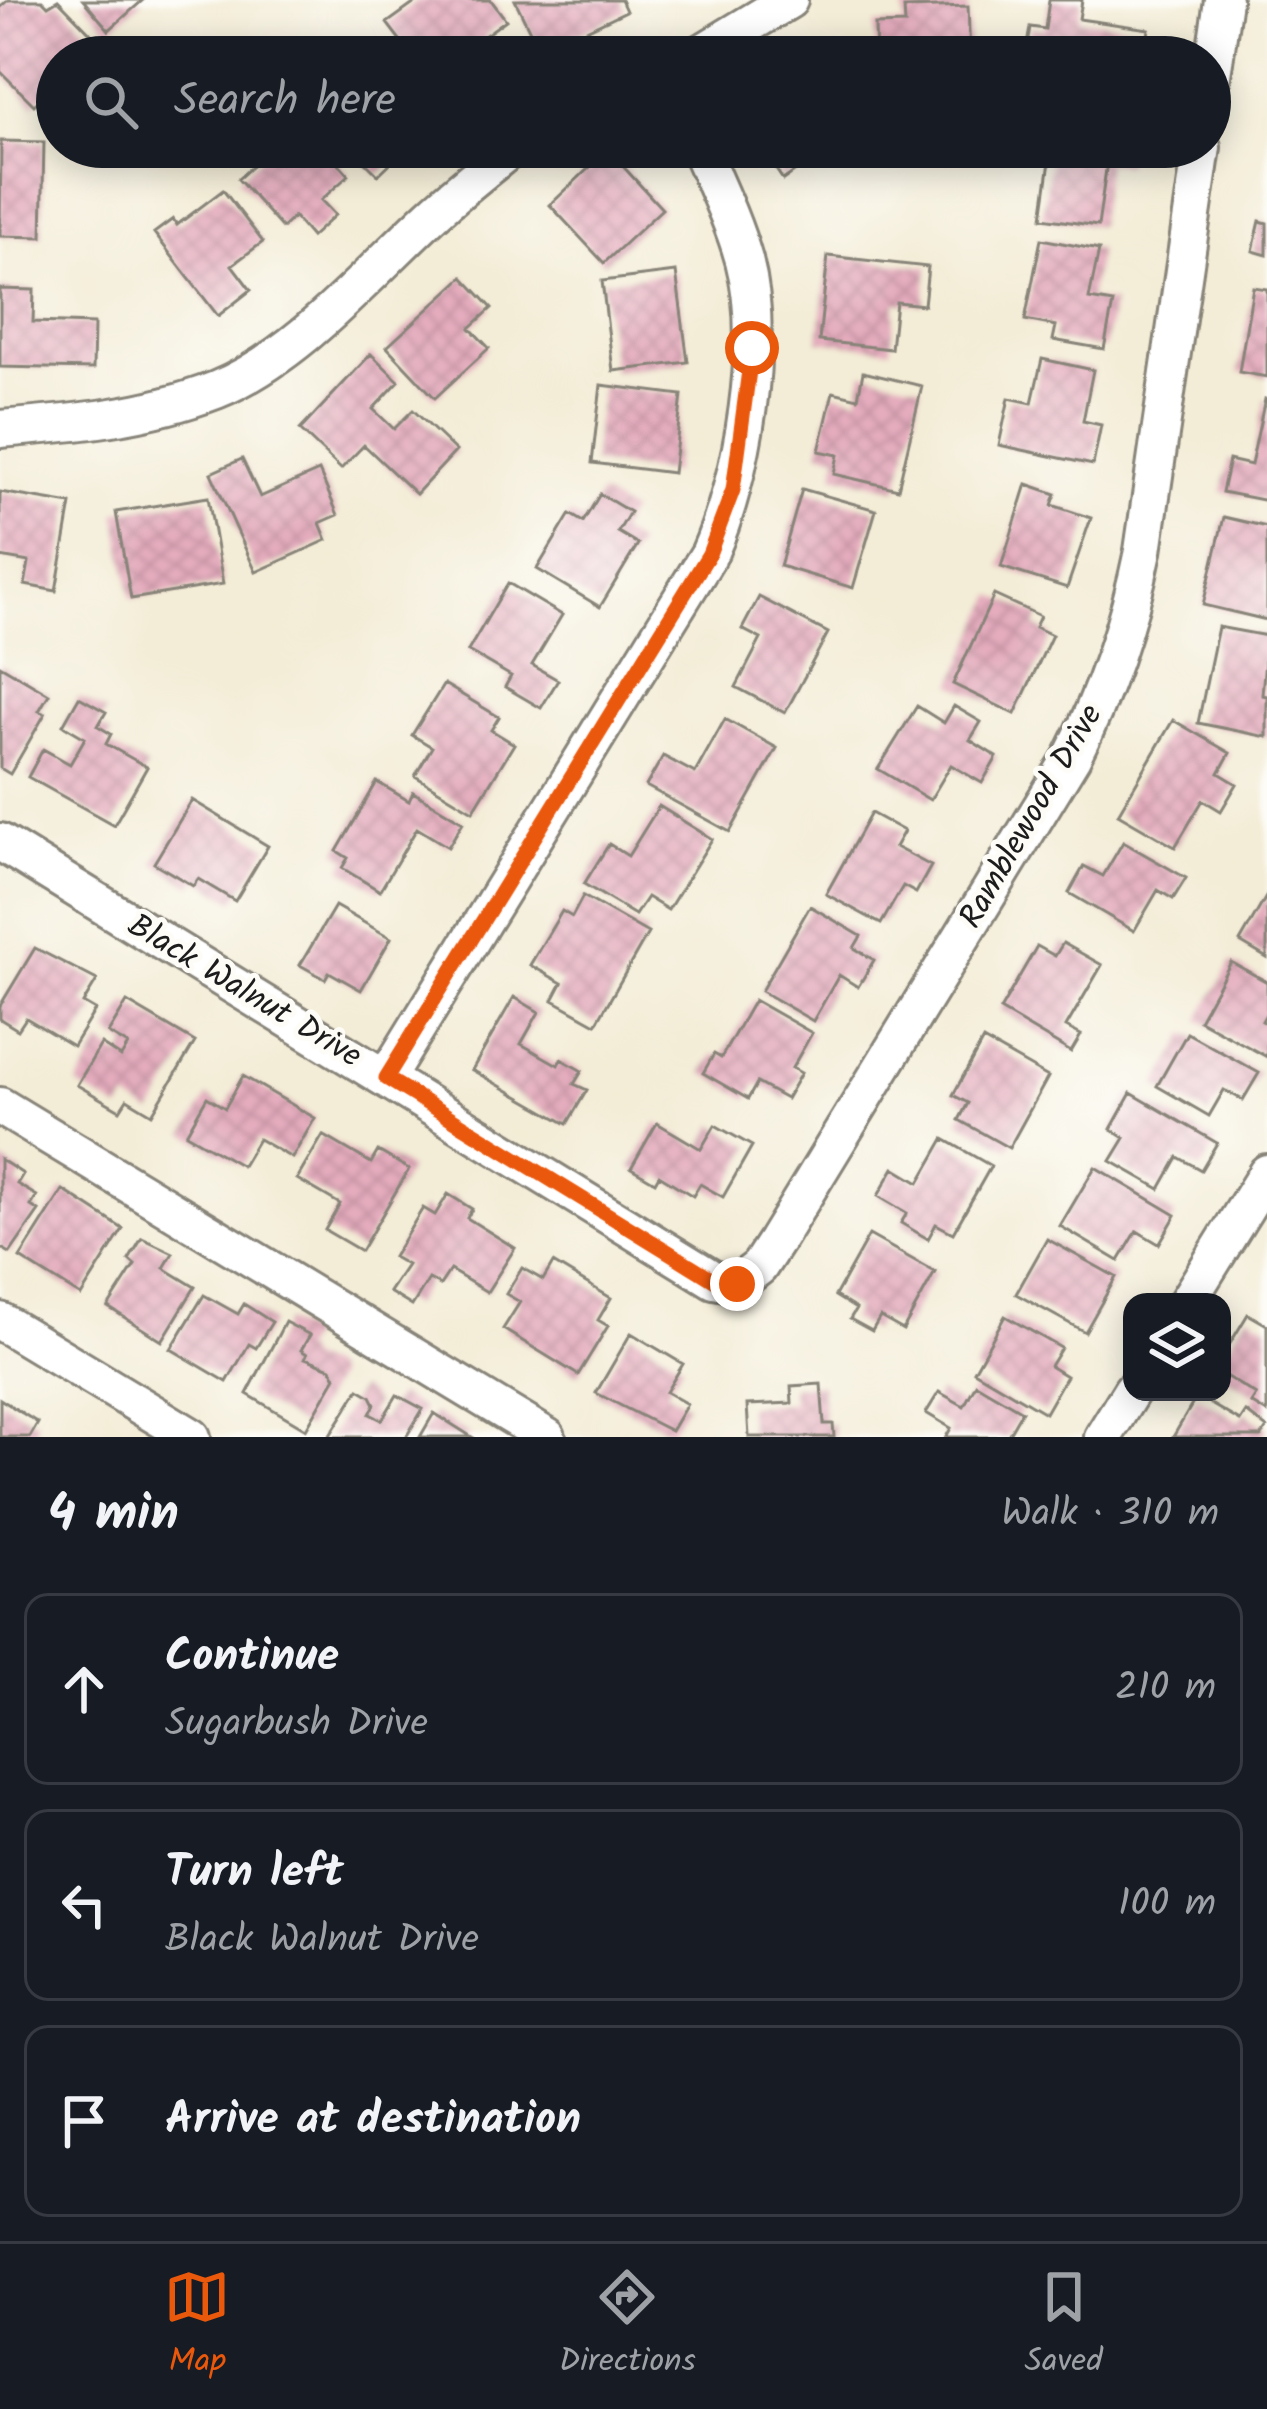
<!DOCTYPE html>
<html lang="en">
<head>
<meta charset="utf-8">
<style>
  body { margin:0; font-family:Kalam,sans-serif; background:#20242c; color:#f1f3f6 }
  .controls { position:absolute; right:36px; bottom:36px; display:grid; overflow:hidden; border-radius:24px; box-shadow:0 6px 30px #0003 }
  .controls button { width:108px; height:108px; display:grid; place-items:center; padding:0; border:0; border-bottom:3px solid #363941; background:#171b24; color:#f1f3f6; font:60px sans-serif }
  .stop { position:absolute; width:36px; height:36px; margin:-27px; border:9px solid #ea580c; border-radius:50%; background:#fff }
  .stop.end { background:#ea580c; border-color:#fff; box-shadow:0 3px 12px #0008 }
  .list { margin:0; padding:0; list-style:none }
  h2 { display:flex; justify-content:space-between; align-items:center; height:156px; margin:0; padding:0 48px; font-size:51px }
  h2 small { font-size:39px; font-weight:400; color:#9ea1a6 }
  .list li { display:grid; grid-template-columns:78px 1fr auto; gap:36px; align-items:center; box-sizing:border-box; height:192px; margin:0 24px 24px; padding:0 24px; border:3px solid #363941; border-radius:24px }
  .list b { display:block; font-size:45px; white-space:nowrap }
  .list p { margin:0; font-size:39px; white-space:nowrap; color:#9ea1a6 }
  .list em { font-size:39px; font-style:normal; color:#9ea1a6 }
  .icon { flex:none; width:66px; height:66px; fill:none; stroke:currentColor; stroke-width:2; stroke-linecap:round; stroke-linejoin:round }
  .map { position:relative; flex:none; width:1267px; height:1437px; overflow:hidden }
  .search { position:absolute; background:#171b24; box-shadow:0 6px 30px #0003; left:36px; right:36px; top:36px; height:132px; display:flex; align-items:center; gap:30px; box-sizing:border-box; padding:0 42px; border-radius:66px; color:#9ea1a6; font-size:45px }
  .sheet { height:804px; background:#171b24 }
  nav { display:flex; justify-content:space-around; align-items:center; box-sizing:border-box; height:168px; border-top:3px solid #363941; background:#171b24; font-size:33px; color:#9ea1a6 }
  nav a { display:grid; justify-items:center; gap:6px }
  nav .on { color:#ea580c }
  .map>svg:first-child { display:block }
  .building { fill:url(#building-cross-hatch) }
  .lines { fill:none; stroke-linecap:round; stroke-linejoin:round }
  .minor-casing { stroke:#888479; stroke-width:42 }
  .minor { stroke:#fff; stroke-width:36 }
  .route { stroke:#ea580c; stroke-width:15 }
  .labels { text-anchor:middle; dominant-baseline:central; stroke-width:10; stroke-linejoin:round; paint-order:stroke }
  .street-label { font-size:33px; fill:#1c1c1c; stroke:#fdfcf7 }
</style>
</head>
<body>
<div class="map">
<svg width="1267" height="1437" viewBox="0 0 1267 1437">
  <defs>
    <pattern id="building-cross-hatch" width="8" height="8" patternUnits="userSpaceOnUse" patternTransform="scale(3)"><rect width="8" height="8" fill="#e4acbd"/><path d="M0 0l8 8M0 8l8-8" fill="none" stroke="#c393a2"/></pattern>
  </defs>
  <rect width="100%" height="100%" fill="#fdfcf7"/>
  <filter id="ink" filterUnits="userSpaceOnUse"><feTurbulence type="fractalNoise" baseFrequency=".00833" numOctaves="2"/><feDisplacementMap in="SourceGraphic" scale="24" xChannelSelector="R" yChannelSelector="G"/><feConvolveMatrix kernelMatrix="1 2 1 2 8 2 1 2 1" color-interpolation-filters="sRGB"/></filter>
  <filter id="wash" filterUnits="userSpaceOnUse"><feTurbulence type="fractalNoise" baseFrequency=".004" numOctaves="4" result="noise"/><feDisplacementMap in="SourceGraphic" scale="48" xChannelSelector="R" yChannelSelector="G"/><feGaussianBlur stdDeviation="2.7" result="paint"/><feColorMatrix in="noise" values="0 0 0 0 0 0 0 0 0 0 0 0 0 0 0 0 0 1.4 0 .05"/><feComposite in="paint" operator="in"/></filter>
  <g filter="url(#wash)">
    <rect width="100%" height="100%" fill="#f3ecd6"/>
    <g id="blocks">
      <path class="building" d="M 8,0 L 42,0 L 48,6 L 58,0 L 99,42 L 83,57 L 57,57 L 57,83 L 34,105 L 0,71 L 0,7 Z
        M 83,0 L 143,0 L 109,30 Z
        M 419,0 L 491,0 L 506,20 L 484,36 L 499,57 L 413,57 L 387,23 Z
        M 515,0 L 621,0 L 626,11 L 540,52 Z
        M 1049,0 L 1082,0 L 1079,19 L 1149,29 L 1145,57 L 1025,57 L 1030,27 L 1045,29 Z
        M 968,6 L 970,57 L 876,57 L 875,25 L 905,24 L 904,8 Z
        M 1,141 L 44,142 L 42,237 L 0,236 Z
        M 273,147 L 324,147 L 349,175 L 321,200 L 335,215 L 311,237 L 294,217 L 282,228 L 238,179 Z
        M 350,147 L 407,147 L 378,175 Z
        M 761,147 L 797,147 L 789,152 L 800,168 L 783,180 Z
        M 1052,147 L 1129,147 L 1126,165 L 1107,162 L 1098,226 L 1042,218 Z
        M 608,150 L 662,209 L 604,263 L 550,205 Z
        M 223,190 L 263,242 L 232,265 L 251,290 L 218,316 L 154,233 L 173,219 L 177,225 Z
        M 1260,221 L 1267,223 L 1267,255 L 1253,251 Z
        M 1041,239 L 1099,250 L 1089,299 L 1113,303 L 1104,349 L 1053,340 L 1056,326 L 1025,320 Z
        M 828,256 L 928,267 L 924,305 L 896,302 L 891,349 L 819,341 Z
        M 676,272 L 688,362 L 613,371 L 602,281 Z
        M 463,277 L 492,308 L 470,328 L 489,348 L 435,398 L 387,347 Z
        M 1253,287 L 1267,289 L 1267,377 L 1239,372 Z
        M 0,289 L 34,290 L 33,322 L 94,324 L 93,369 L 0,367 Z
        M 371,354 L 399,381 L 373,409 L 394,429 L 413,410 L 456,451 L 416,494 L 364,445 L 341,469 L 300,430 Z
        M 1042,359 L 1093,370 L 1083,421 L 1101,425 L 1093,465 L 999,445 L 1009,398 L 1032,403 Z
        M 863,372 L 922,386 L 898,489 L 834,474 L 838,455 L 819,451 L 833,392 L 858,398 Z
        M 601,385 L 682,395 L 673,473 L 592,463 Z
        M 1265,399 L 1267,400 L 1267,501 L 1222,492 L 1229,460 L 1251,465 Z
        M 242,459 L 260,497 L 319,471 L 338,515 L 320,523 L 327,540 L 256,572 L 211,473 Z
        M 1027,484 L 1056,494 L 1052,505 L 1091,518 L 1067,588 L 1001,567 Z
        M 802,489 L 876,510 L 853,588 L 780,566 Z
        M 0,492 L 71,504 L 56,591 L 25,585 L 29,562 L 0,557 Z
        M 600,494 L 630,512 L 618,532 L 638,544 L 600,607 L 537,569 L 570,514 L 583,522 Z
        M 208,497 L 223,584 L 131,599 L 116,512 Z
        M 1224,517 L 1267,527 L 1267,620 L 1203,605 Z
        M 508,583 L 562,615 L 532,665 L 558,680 L 541,708 L 505,687 L 511,676 L 468,651 Z
        M 994,595 L 1040,616 L 1035,627 L 1052,635 L 1015,714 L 953,684 Z
        M 759,597 L 828,633 L 785,713 L 736,687 L 761,639 L 742,629 Z
        M 1218,627 L 1267,636 L 1262,695 L 1267,696 L 1267,737 L 1198,723 Z
        M 0,665 L 49,694 L 39,711 L 45,714 L 10,774 L 0,768 Z
        M 444,684 L 499,717 L 491,730 L 514,744 L 473,811 L 415,776 L 432,747 L 412,735 Z
        M 79,697 L 106,712 L 98,726 L 111,734 L 106,744 L 147,767 L 114,825 L 28,777 L 43,749 L 70,764 L 85,738 L 63,725 Z
        M 917,706 L 944,723 L 954,706 L 981,722 L 970,740 L 997,757 L 982,783 L 951,765 L 930,800 L 878,769 Z
        M 725,719 L 777,748 L 730,832 L 646,786 L 663,756 L 695,773 Z
        M 1173,720 L 1230,753 L 1219,773 L 1237,784 L 1221,811 L 1203,800 L 1175,847 L 1118,814 Z
        M 377,782 L 409,801 L 413,792 L 463,822 L 448,847 L 417,828 L 380,891 L 342,868 L 348,858 L 337,851 Z
        M 192,800 L 268,846 L 235,901 L 198,879 L 193,886 L 154,863 Z
        M 659,806 L 712,839 L 668,910 L 647,897 L 635,915 L 584,884 L 609,844 L 628,856 Z
        M 871,813 L 904,831 L 895,847 L 931,866 L 916,893 L 903,886 L 881,924 L 826,894 Z
        M 1123,842 L 1186,878 L 1173,899 L 1158,890 L 1134,931 L 1069,893 L 1084,866 L 1103,876 Z
        M 1267,895 L 1267,958 L 1240,942 Z
        M 583,896 L 648,933 L 596,1024 L 553,1000 L 562,983 L 530,965 L 562,911 L 572,917 Z
        M 335,906 L 391,938 L 361,990 L 329,972 L 325,979 L 300,965 Z
        M 810,906 L 861,936 L 854,948 L 874,960 L 858,987 L 839,975 L 813,1021 L 761,991 Z
        M 1063,943 L 1102,965 L 1066,1027 L 1081,1035 L 1071,1052 L 1000,1010 L 1037,946 L 1055,956 Z
        M 35,948 L 97,980 L 83,1003 L 95,1010 L 73,1046 L 26,1018 L 18,1030 L 0,1019 L 0,1006 Z
        M 1231,962 L 1267,982 L 1267,1012 L 1262,1021 L 1267,1024 L 1267,1057 L 1199,1020 Z
        M 514,997 L 539,1012 L 521,1044 L 558,1065 L 561,1059 L 582,1071 L 574,1084 L 587,1090 L 567,1124 L 472,1070 Z
        M 754,1000 L 812,1033 L 792,1068 L 801,1073 L 786,1099 L 757,1083 L 748,1099 L 703,1073 L 714,1054 L 721,1058 Z
        M 127,1002 L 195,1042 L 152,1114 L 127,1099 L 120,1110 L 77,1085 L 101,1044 L 121,1057 L 128,1045 L 108,1033 Z
        M 1187,1033 L 1259,1073 L 1243,1100 L 1224,1090 L 1209,1116 L 1157,1086 Z
        M 983,1040 L 1048,1077 L 1009,1148 L 959,1120 L 968,1103 L 953,1095 Z
        M 243,1076 L 315,1118 L 292,1158 L 258,1139 L 242,1166 L 186,1134 L 207,1097 L 225,1108 Z
        M 1131,1093 L 1217,1143 L 1201,1170 L 1178,1157 L 1160,1189 L 1111,1161 L 1125,1138 L 1111,1129 Z
        M 657,1123 L 701,1149 L 715,1125 L 752,1146 L 723,1197 L 700,1184 L 693,1196 L 659,1175 L 655,1182 L 631,1168 Z
        M 323,1135 L 371,1163 L 378,1151 L 409,1169 L 361,1251 L 325,1230 L 340,1204 L 297,1179 Z
        M 944,1139 L 991,1166 L 953,1233 L 936,1224 L 928,1239 L 901,1223 L 907,1213 L 878,1196 L 894,1168 L 919,1183 Z
        M 0,1159 L 23,1174 L 17,1184 L 37,1196 L 31,1206 L 39,1211 L 10,1253 L 0,1247 Z
        M 1095,1167 L 1176,1215 L 1159,1244 L 1137,1231 L 1119,1261 L 1060,1226 Z
        M 63,1190 L 123,1229 L 81,1296 L 20,1258 Z
        M 448,1194 L 472,1209 L 467,1218 L 515,1248 L 487,1292 L 450,1270 L 440,1285 L 429,1279 L 412,1306 L 389,1292 L 407,1265 L 393,1257 L 423,1208 L 435,1215 Z
        M 869,1235 L 935,1272 L 903,1330 L 880,1317 L 872,1331 L 850,1319 L 856,1309 L 835,1296 Z
        M 142,1238 L 173,1253 L 164,1268 L 195,1287 L 162,1341 L 108,1307 L 135,1265 L 129,1260 Z
        M 1047,1239 L 1116,1277 L 1085,1332 L 1016,1294 Z
        M 553,1263 L 611,1298 L 598,1320 L 608,1326 L 578,1375 L 503,1329 L 520,1302 L 506,1294 L 522,1268 L 543,1280 Z
        M 204,1295 L 238,1314 L 244,1304 L 272,1322 L 256,1348 L 249,1344 L 227,1382 L 171,1349 Z
        M 1248,1314 L 1267,1325 L 1267,1413 L 1251,1403 L 1256,1395 L 1222,1374 L 1222,1357 Z
        M 1005,1316 L 1061,1348 L 1050,1366 L 1066,1376 L 1045,1413 L 974,1371 Z
        M 285,1322 L 310,1335 L 301,1350 L 307,1354 L 305,1358 L 331,1368 L 336,1377 L 306,1429 L 247,1394 Z
        M 631,1333 L 683,1364 L 666,1392 L 687,1404 L 671,1431 L 596,1393 Z
        M 821,1384 L 824,1424 L 833,1424 L 834,1437 L 749,1437 L 747,1405 L 792,1403 L 791,1386 Z
        M 976,1384 L 1022,1411 L 1007,1437 L 946,1437 L 951,1428 L 926,1413 L 939,1392 L 964,1406 Z
        M 359,1389 L 371,1396 L 375,1404 L 370,1414 L 382,1420 L 397,1395 L 423,1409 L 406,1437 L 329,1437 Z
        M 1197,1396 L 1240,1421 L 1246,1412 L 1267,1428 L 1261,1437 L 1173,1437 Z
        M 0,1399 L 38,1423 L 30,1437 L 0,1437 Z
        M 434,1413 L 472,1437 L 420,1437 Z"/>
    </g>
  </g>
  <g filter="url(#ink)">
    <use href="#blocks" fill-opacity="0" stroke="#888479" stroke-width="3"/>
    <g class="lines">
      <g class="minor-casing">
        <path id="minor" d="M 695,57 L 789,0
          M 1210,89 L 1223,0
          M 0,429 C 74,423 146,417 216,390 C 299,357 370,271 436,211 C 460,189 487,168 513,147
          M 0,842 L 714,1280 L 737,1284 L 759,1267 L 776,1241 L 1072,757 C 1106,690 1128,625 1143,551 L 1202,147
          M 386,1078 L 709,554 C 743,478 766,342 744,260 C 733,221 715,184 699,147
          M 0,1106 L 547,1437
          M 1187,1302 L 1267,1173
          M 0,1321 L 192,1437
          M 1103,1437 L 1132,1390"/>
      </g>
      <use href="#minor" class="minor"/>
    </g>
  </g>
  <g class="lines" filter="url(#ink)">
    <path class="route" d="M 737,1284 L 714,1280 L 386,1078 L 709,554 L 733,490 L 752,348"/>
  </g>
  <g class="labels">
    <g class="street-label">
      <text transform="translate(1032 817) rotate(-60)">Ramblewood Drive</text>
      <text transform="translate(244 992) rotate(31)">Black Walnut Drive</text>
    </g>
  </g>
</svg>
<div class="controls">
<button><svg class="icon" aria-label="layers" viewBox="0 0 24 24"><path d="M12 4l9 5-9 5-9-5zM3 14l9 5 9-5"/></svg></button>
</div>
<div class="stop" style="left:752px;top:348px"></div>
<div class="stop end" style="left:737px;top:1284px"></div>
<div class="search"><svg class="icon" aria-label="search" viewBox="0 0 24 24"><circle cx="10" cy="10" r="6"/><path d="M15 15l6 6"/></svg>Search here</div>
</div>
<section class="sheet">
<h2>4 min<small>Walk · 310 m</small></h2>
<ul class="list">
<li><svg class="icon" aria-label="ahead" viewBox="0 0 24 24"><path d="M12 20V5M6 11l6-6 6 6"/></svg><div><b>Continue</b><p>Sugarbush Drive</p></div><em>210 m</em></li>
<li><svg class="icon" aria-label="left" viewBox="0 0 24 24"><path d="M17 20v-9H6M10 6l-5 5 5 5"/></svg><div><b>Turn left</b><p>Black Walnut Drive</p></div><em>100 m</em></li>
<li><svg class="icon" aria-label="arrive" viewBox="0 0 24 24"><path d="M6 21V4h12l-3 4 3 4H6"/></svg><div><b>Arrive at destination</b></div></li>
</ul>
</section>
<nav>
<a class="on"><svg class="icon" aria-label="map" viewBox="0 0 24 24"><path d="M3 6l6-2 6 2 6-2v14l-6 2-6-2-6 2zM9 4v14M15 6v14"/></svg>Map</a>
<a><svg class="icon" aria-label="directions" viewBox="0 0 24 24"><path d="M12 3l9 9-9 9-9-9zM9 14v-3h6M13 9l2 2-2 2"/></svg>Directions</a>
<a><svg class="icon" aria-label="saved" viewBox="0 0 24 24"><path d="M7 4h10v16l-5-4-5 4z"/></svg>Saved</a>
</nav>
</body>
</html>
